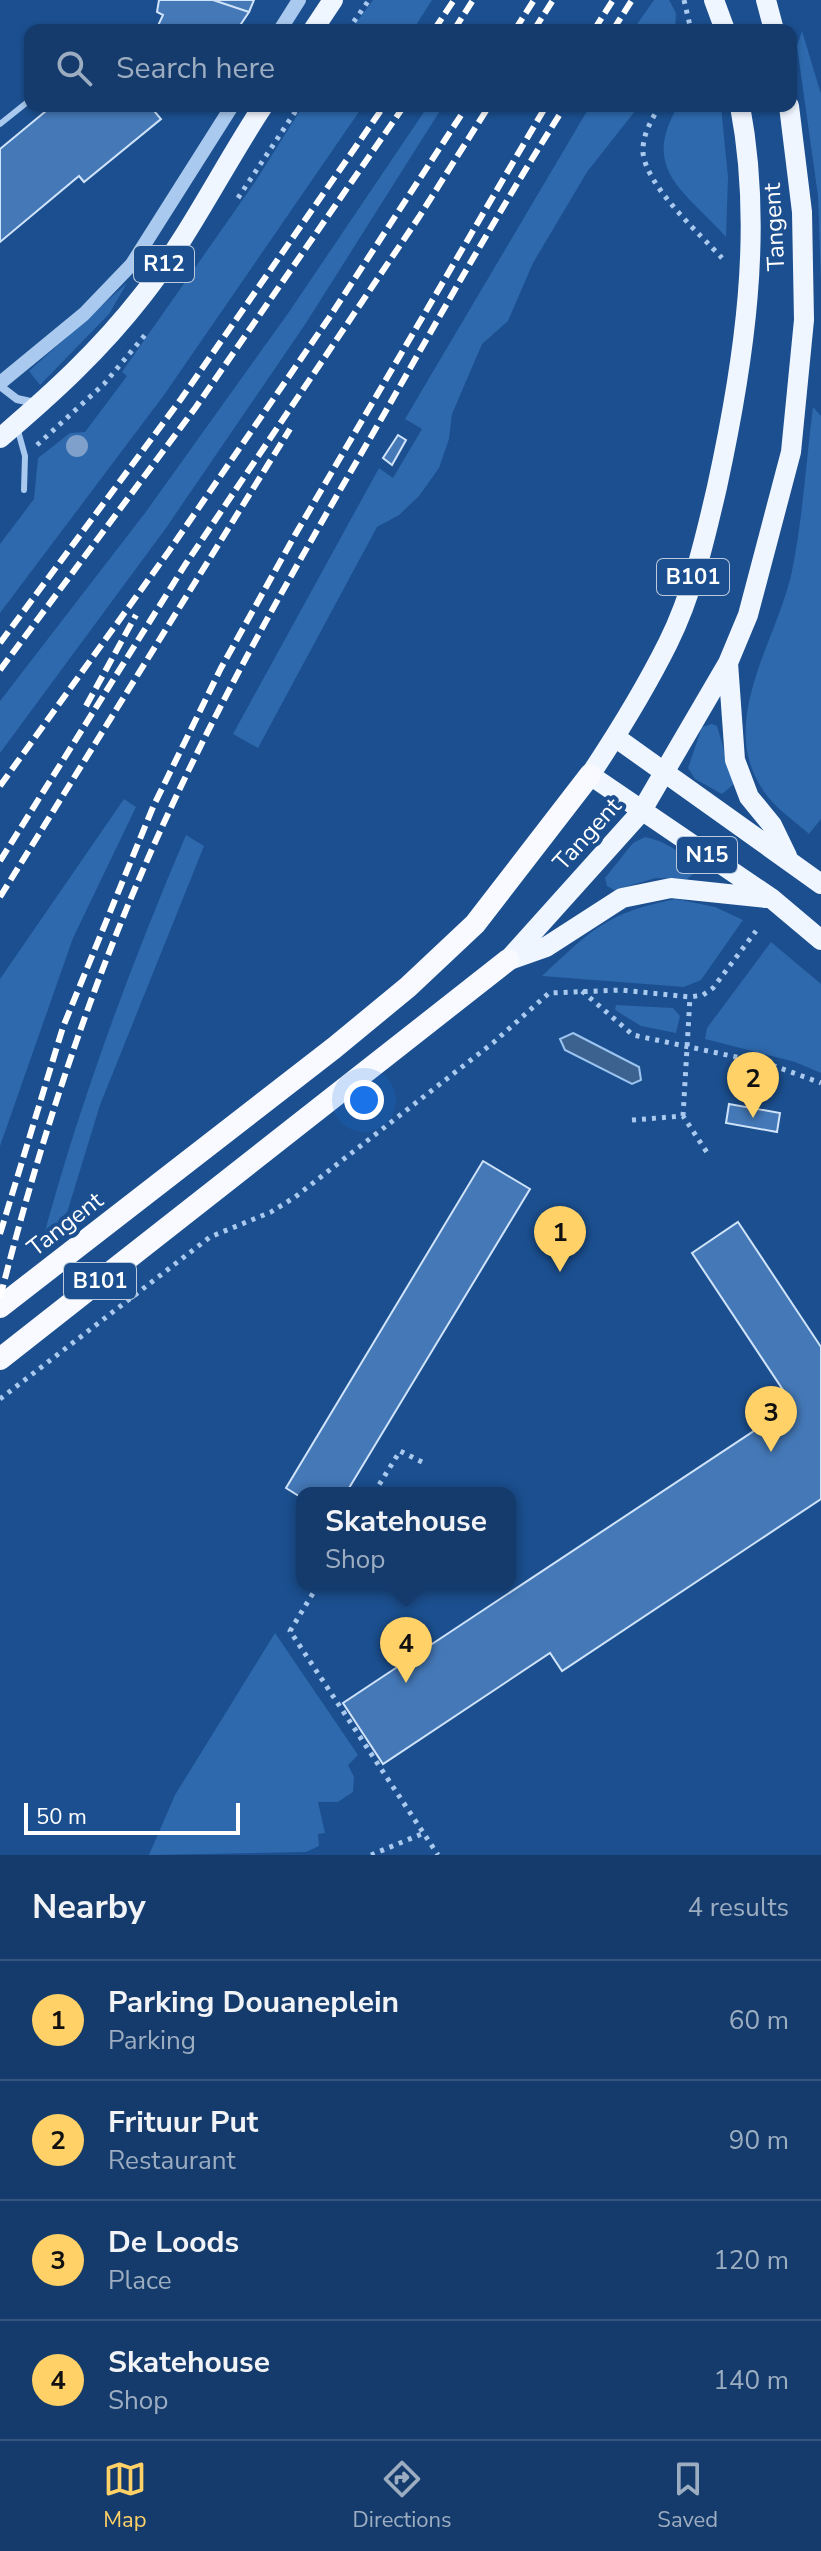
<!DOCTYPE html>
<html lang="en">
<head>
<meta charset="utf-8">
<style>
  body { margin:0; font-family:"Nunito Sans",sans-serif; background:#1d4271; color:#f1f3f6 }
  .scale { position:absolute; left:24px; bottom:20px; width:216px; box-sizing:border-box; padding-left:8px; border:4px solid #fff; border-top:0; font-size:22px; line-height:28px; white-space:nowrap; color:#fff; -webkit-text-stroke:6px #1b4f8f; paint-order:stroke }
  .you { position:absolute; left:364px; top:1100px; width:28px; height:28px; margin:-20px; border:6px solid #fff; border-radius:50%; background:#1a73e8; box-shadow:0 0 0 12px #1a73e833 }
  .badge { display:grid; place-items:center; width:52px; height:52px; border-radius:50%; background:#ffd166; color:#111; font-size:26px; font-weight:700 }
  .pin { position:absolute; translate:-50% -66px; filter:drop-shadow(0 2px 4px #0008) }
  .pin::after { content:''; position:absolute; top:42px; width:28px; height:24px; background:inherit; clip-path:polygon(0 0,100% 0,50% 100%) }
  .popup { position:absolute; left:296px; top:1487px; width:220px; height:104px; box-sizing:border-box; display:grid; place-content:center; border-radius:16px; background:#143b6b; filter:drop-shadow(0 2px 6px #0005); font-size:26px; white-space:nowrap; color:#9dadc1 }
  .popup b { font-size:30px; color:#f1f3f6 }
  .popup::after { content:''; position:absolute; left:50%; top:100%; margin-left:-16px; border:16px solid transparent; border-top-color:#143b6b }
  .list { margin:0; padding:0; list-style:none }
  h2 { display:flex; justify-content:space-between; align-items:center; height:104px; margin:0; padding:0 32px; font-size:34px }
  h2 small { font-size:26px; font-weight:400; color:#9dadc1 }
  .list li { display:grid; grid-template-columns:52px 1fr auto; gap:24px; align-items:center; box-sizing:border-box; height:120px; padding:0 32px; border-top:2px solid #33557e }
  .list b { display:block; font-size:30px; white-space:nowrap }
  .list p { margin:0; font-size:26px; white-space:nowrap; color:#9dadc1 }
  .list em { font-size:26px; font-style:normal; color:#9dadc1 }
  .icon { flex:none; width:44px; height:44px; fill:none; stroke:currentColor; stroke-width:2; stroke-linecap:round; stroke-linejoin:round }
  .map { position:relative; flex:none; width:821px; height:1855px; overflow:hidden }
  .search { position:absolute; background:#143b6b; box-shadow:0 2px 6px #0004; left:24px; right:24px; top:24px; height:88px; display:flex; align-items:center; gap:20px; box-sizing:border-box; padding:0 28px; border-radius:16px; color:#9dadc1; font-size:30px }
  .sheet { height:584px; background:#143b6b }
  nav { display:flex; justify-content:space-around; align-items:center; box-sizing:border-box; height:112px; border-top:2px solid #33557e; background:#143b6b; font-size:22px; color:#9dadc1 }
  nav a { display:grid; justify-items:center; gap:4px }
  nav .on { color:#ffd166 }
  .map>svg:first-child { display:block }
  .green { fill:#2e69ad }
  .water { fill:#3c6290; stroke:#9cc4f0; stroke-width:2 }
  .building { fill:#4478b7; stroke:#cfe3fa; stroke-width:2 }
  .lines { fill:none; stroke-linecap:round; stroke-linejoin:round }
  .path { stroke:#a9c9ee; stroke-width:5; stroke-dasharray:4 6; stroke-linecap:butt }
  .service { stroke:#a9c9ee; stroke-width:6 }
  .minor { stroke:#a9c9ee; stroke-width:8 }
  .tertiary { stroke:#a9c9ee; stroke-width:14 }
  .primary { stroke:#f0f6ff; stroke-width:20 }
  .trunk { stroke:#f8faff; stroke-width:22 }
  .rail { stroke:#fff; stroke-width:6; stroke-dasharray:14 6; stroke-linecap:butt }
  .tree { fill:#7ea0ca }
  .labels { text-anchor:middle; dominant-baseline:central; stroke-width:8; stroke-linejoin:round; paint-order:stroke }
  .shield { fill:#1b4f8f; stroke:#bbcadd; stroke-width:2 }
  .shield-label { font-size:22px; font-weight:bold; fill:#fff }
  .street-label { font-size:24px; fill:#fff; stroke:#1b4f8f }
</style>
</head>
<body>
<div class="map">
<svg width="821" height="1855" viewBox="0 0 821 1855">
  <rect width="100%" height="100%" fill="#1b4f8f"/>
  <path class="green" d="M 373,0 L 432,0 L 413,30 L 351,30 Z
    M 654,0 L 669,0 L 676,13 L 675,30 L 633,30 Z
    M 802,31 L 821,94 L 821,283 L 818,196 L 797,46 Z
    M 303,106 L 363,106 L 164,395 L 0,613 L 0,544 L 34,499 L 38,458 L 70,433 L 85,432 L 127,376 L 122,372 L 255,182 Z
    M 428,106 L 443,106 L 306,323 L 166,528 L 0,753 L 0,701 L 145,513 L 289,312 Z
    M 590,106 L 639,106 L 587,172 L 533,263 L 508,321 L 482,344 L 452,414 L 449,439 L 439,468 L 419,496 L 399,515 L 377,527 L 258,748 L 233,734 L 379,468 L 393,478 L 422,429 L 405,419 Z
    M 678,106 L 721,106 L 728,177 L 726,237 C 685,191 640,170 678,106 Z
    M 127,283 L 109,314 L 40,385 L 29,371 Z
    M 813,407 L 821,416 L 821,819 L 809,834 C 796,822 779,811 768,797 C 712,726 777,643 792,571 C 803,517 806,461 813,407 Z
    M 712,724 L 717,726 L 734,784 L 722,794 L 695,779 L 688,768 L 702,727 Z
    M 124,799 L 136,807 L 73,938 L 0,1146 L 0,979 Z
    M 186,835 L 204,846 L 100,1105 L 62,1229 L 41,1246 C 79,1104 129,969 186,835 Z
    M 645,837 C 663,840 689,855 696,872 L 687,879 L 656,878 L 614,890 L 607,886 L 605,878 L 633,843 Z
    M 676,899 L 715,907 L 743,920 L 701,980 L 684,987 L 542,976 C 593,929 606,913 676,899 Z
    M 771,942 L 821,984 L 821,1073 L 795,1062 L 705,1039 L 707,1028 Z
    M 616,1005 L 673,1008 L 680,1016 L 676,1033 L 641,1026 L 615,1010 Z
    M 275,1633 L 358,1755 L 348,1765 L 354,1777 L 353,1792 L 338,1802 L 318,1802 L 325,1833 L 318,1834 L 319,1846 L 306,1852 L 149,1855 L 175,1795 Z"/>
  <path class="water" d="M 573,1033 L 639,1067 L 641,1080 L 632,1084 L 565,1050 L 560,1039 Z"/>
  <path class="building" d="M 159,0 L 213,0 L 249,12 L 237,30 L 156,30 L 163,15 L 157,12 Z
    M 213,0 L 254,0 L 249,12 Z
    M 52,106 L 150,106 L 161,119 L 84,182 L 79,176 L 0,242 L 0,149 Z
    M 398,435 L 406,440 L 392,465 L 383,458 Z
    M 729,1104 L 780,1113 L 777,1132 L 726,1123 Z
    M 483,1161 L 530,1189 L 346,1493 L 302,1493 L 302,1498 L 286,1488 Z
    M 738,1222 L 821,1347 L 821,1499 L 562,1671 L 550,1653 L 383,1764 L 343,1703 L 793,1405 L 692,1253 Z"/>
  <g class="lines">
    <path class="path" d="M 684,0 L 691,30
      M 348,30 L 369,0
      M 660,106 C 651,120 642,136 643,153 C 647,187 699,233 722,258
      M 238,198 L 299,106
      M 37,445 L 104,384 L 145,335
      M 582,991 L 633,1035 L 769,1064 L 821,1083
      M 683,1116 L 690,997
      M 632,1120 L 683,1116 L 708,1154
      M 0,1399 L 210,1237 L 271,1212 L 295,1197 L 494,1042 L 549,993 L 621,990 L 690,997 L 703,995 L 713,988 L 756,931
      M 374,1493 L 400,1451 L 426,1464
      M 318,1585 L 290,1631 L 438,1855
      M 371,1855 L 424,1833"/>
    <path class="service" d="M 0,124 L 30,100
      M 17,427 L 25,456 L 24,490"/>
    <path class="minor" d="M 0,386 L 17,399 L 35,403"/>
    <path class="tertiary" d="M 280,30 L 299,0
      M 0,383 L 84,314 L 132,264 L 232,106"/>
    <path class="primary" d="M 714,0 L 725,30
      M 766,0 L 774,30
      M 313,30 L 333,0
      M 740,106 C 764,231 744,363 717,487 C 705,539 692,595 668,643 C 645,689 618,733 590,775 L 771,898 L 821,940
      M 0,438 C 52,394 100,350 142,296 C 189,237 222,168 263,106
      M 728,663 L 735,760 L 749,797 L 772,825 L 787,856
      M 615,737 L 821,884
      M 512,959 L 546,947 L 622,898 L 671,888 L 766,898
      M 508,960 L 641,812 L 728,663 L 748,615 L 791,452 L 804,320 L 802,212 L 789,106"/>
    <path class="trunk" d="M 0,1307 L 334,1048 L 408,987 L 475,924 L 590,775
      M 0,1359 L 508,960"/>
    <path class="rail" d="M 434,30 L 454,0
      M 454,30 L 473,0
      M 515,30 L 534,0
      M 534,30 L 553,0
      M 594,30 L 613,0
      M 613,30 L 632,0
      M 0,643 L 181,399 L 384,106
      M 0,670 L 196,407 L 404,106
      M 86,706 L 136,615
      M 0,786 L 169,551 L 329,318 L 467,106
      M 0,861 L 185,565 L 419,217 L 489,106
      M 0,897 L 290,429
      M 0,1234 L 63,1027 L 153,807 L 221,668 L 295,535 L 546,106
      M 0,1298 C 42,1132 96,969 168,814 C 231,677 307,547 383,416 C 442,312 501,207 565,106"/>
  </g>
  <circle class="tree" cx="77" cy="446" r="11"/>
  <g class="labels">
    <g class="shield">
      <rect x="134" y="246" width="60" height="36" rx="6"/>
      <rect x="657" y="559" width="72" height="36" rx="6"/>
      <rect x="677" y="837" width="60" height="36" rx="6"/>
      <rect x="64" y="1263" width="72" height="36" rx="6"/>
    </g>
    <g class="shield-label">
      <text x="164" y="264">R12</text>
      <text x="693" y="577">B101</text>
      <text x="707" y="855">N15</text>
      <text x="100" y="1281">B101</text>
    </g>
    <g class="street-label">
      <text transform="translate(774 227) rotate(-93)">Tangent</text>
      <text transform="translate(587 834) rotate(-48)">Tangent</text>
      <text transform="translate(65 1224) rotate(-38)">Tangent</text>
    </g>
  </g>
</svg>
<div class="scale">50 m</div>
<div class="you"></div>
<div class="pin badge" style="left:560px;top:1272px">1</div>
<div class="pin badge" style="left:753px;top:1118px">2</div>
<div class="pin badge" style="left:771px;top:1452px">3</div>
<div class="pin badge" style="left:406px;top:1683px">4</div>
<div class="popup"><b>Skatehouse</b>Shop</div>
<div class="search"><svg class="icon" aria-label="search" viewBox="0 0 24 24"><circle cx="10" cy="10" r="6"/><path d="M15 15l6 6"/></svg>Search here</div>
</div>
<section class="sheet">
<h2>Nearby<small>4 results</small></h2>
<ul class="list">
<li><span class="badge">1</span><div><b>Parking Douaneplein</b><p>Parking</p></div><em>60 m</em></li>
<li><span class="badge">2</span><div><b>Frituur Put</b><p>Restaurant</p></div><em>90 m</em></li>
<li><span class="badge">3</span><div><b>De Loods</b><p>Place</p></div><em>120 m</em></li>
<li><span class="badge">4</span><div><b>Skatehouse</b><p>Shop</p></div><em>140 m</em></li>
</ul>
</section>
<nav>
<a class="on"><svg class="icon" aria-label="map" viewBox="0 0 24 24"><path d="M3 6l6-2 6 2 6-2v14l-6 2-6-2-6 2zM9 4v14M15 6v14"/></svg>Map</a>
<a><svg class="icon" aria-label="directions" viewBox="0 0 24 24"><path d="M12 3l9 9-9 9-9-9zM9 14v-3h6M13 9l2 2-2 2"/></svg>Directions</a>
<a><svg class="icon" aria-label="saved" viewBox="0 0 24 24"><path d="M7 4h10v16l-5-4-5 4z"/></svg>Saved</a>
</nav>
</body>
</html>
